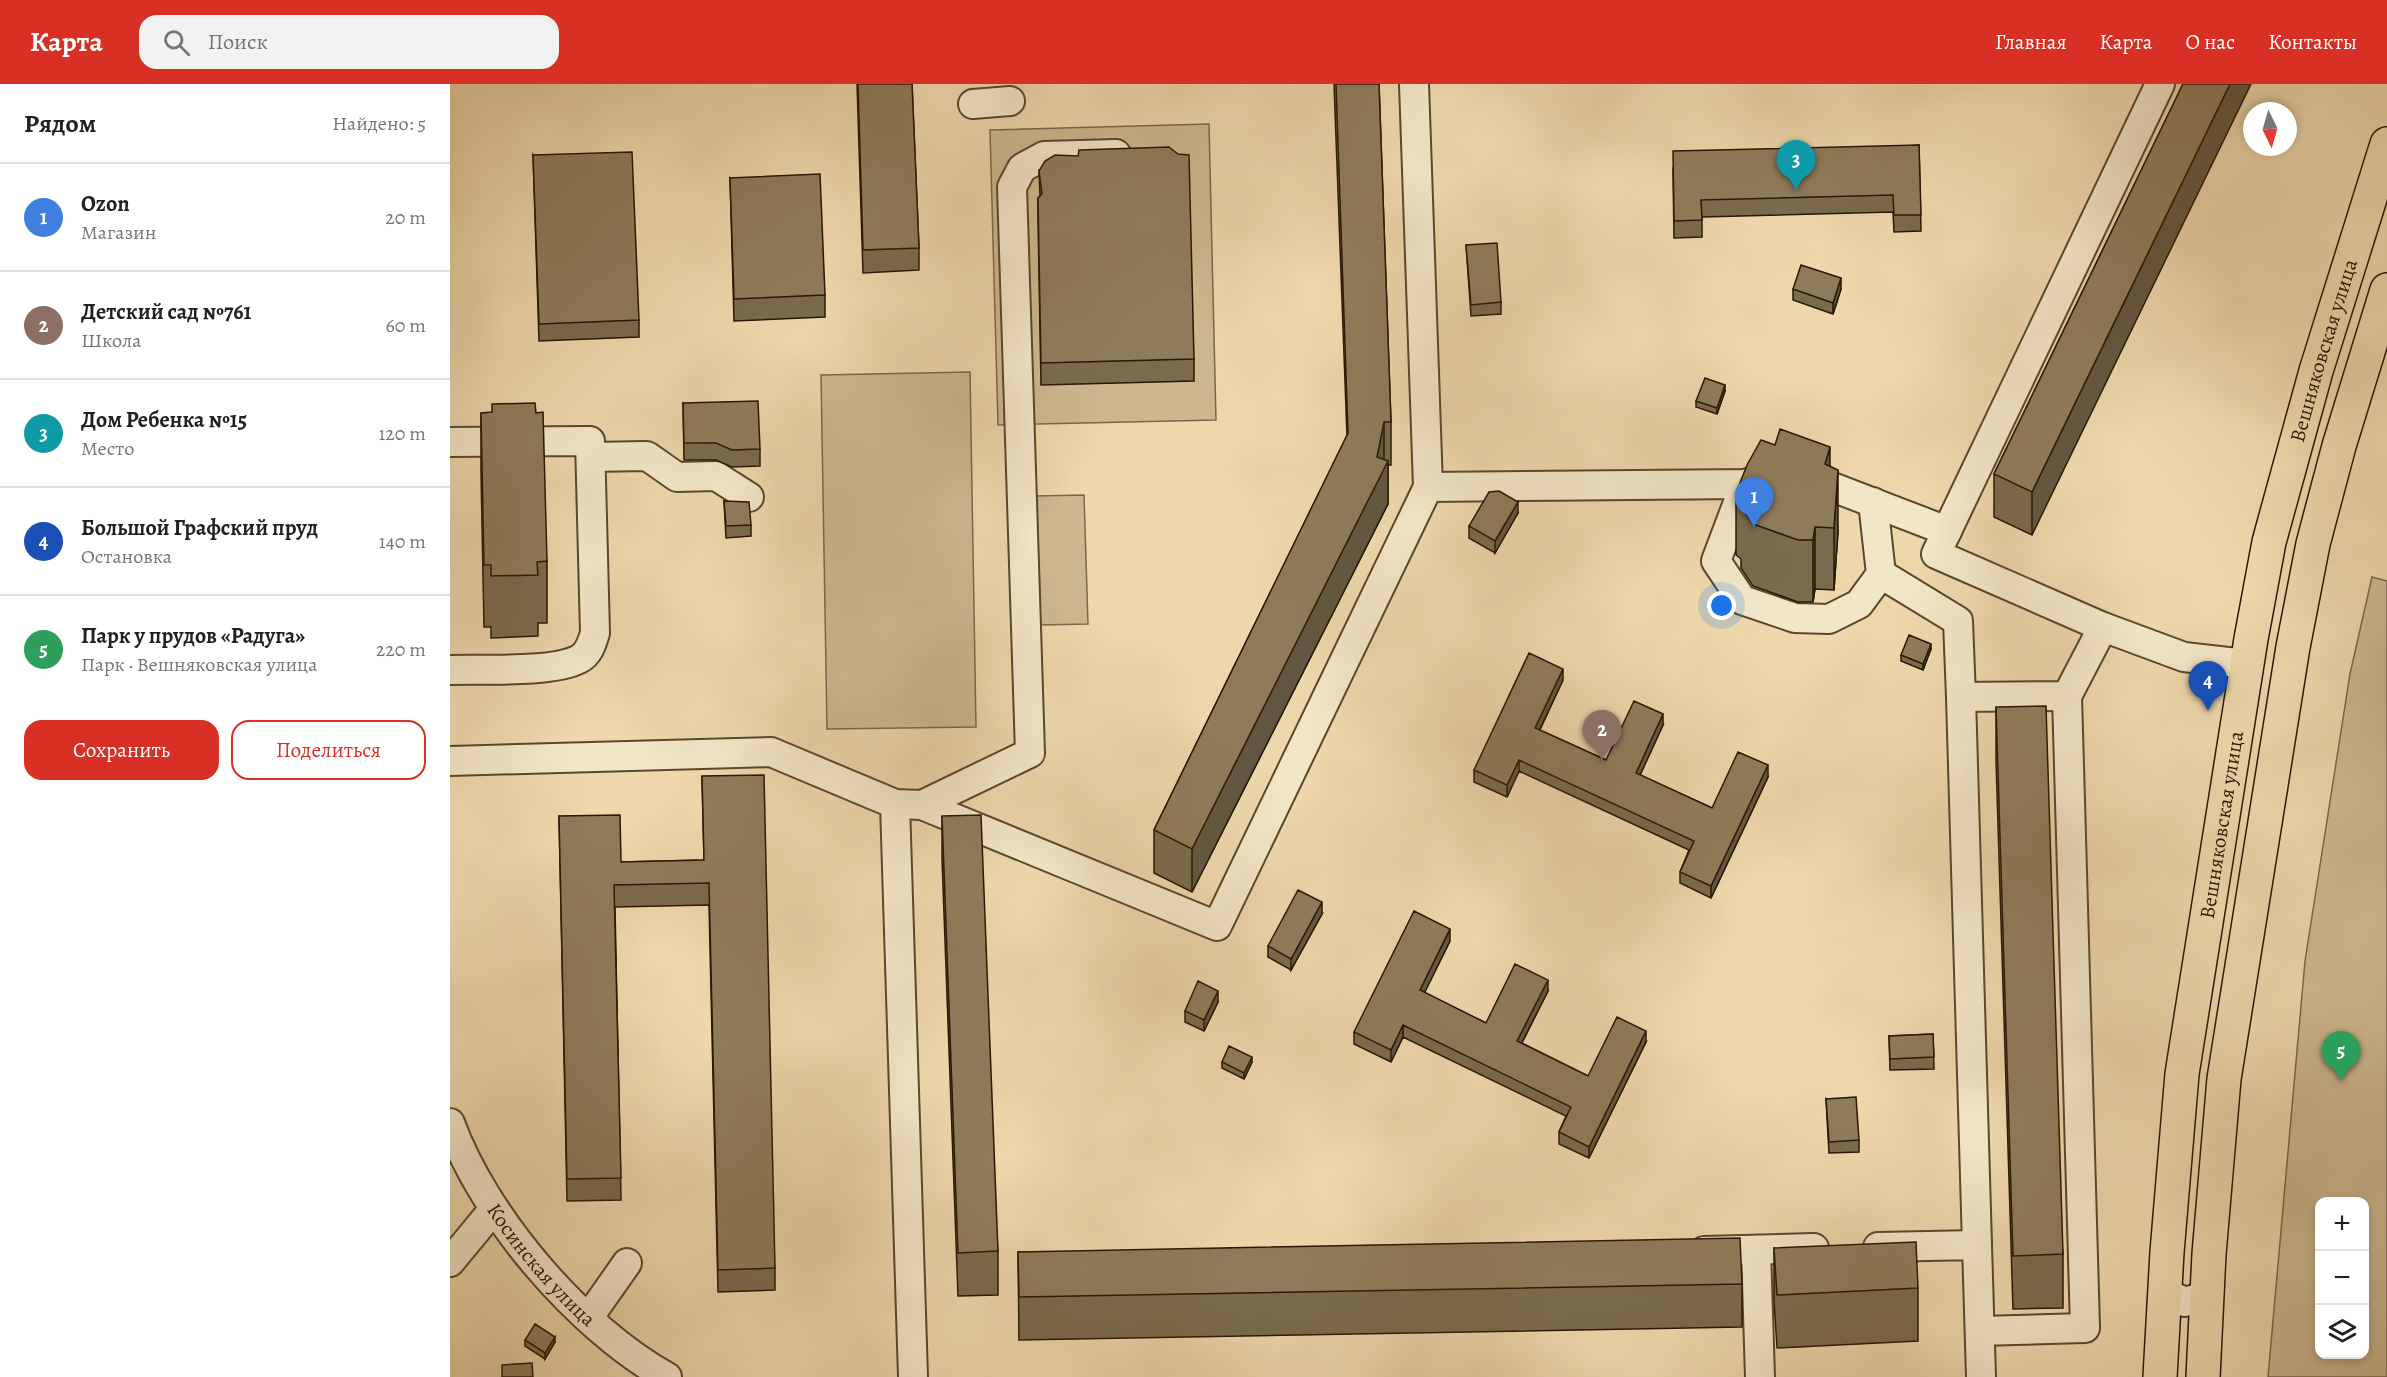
<!DOCTYPE html>
<html lang="ru">
<head>
<meta charset="utf-8">
<style>
  body { margin:0; font-family:Alegreya,serif; background:#f2f2f2; color:#202124 }
  .controls { position:absolute; right:18px; bottom:18px; display:grid; overflow:hidden; border-radius:12px; box-shadow:0 3px 9px #0003 }
  .controls button { width:54px; height:54px; display:grid; place-items:center; padding:0; border:0; border-bottom:2px solid #e0e0e0; background:#fff; color:#202124; font:30px sans-serif }
  .compass { position:absolute; left:1793px; top:18px; width:54px; height:54px; border-radius:50%; background:#fff; box-shadow:0 3px 9px #0003; rotate:175deg }
  .you { position:absolute; left:1272px; top:522px; width:21px; height:21px; margin:-15px; border:4px solid #fff; border-radius:50%; background:#1a73e8; box-shadow:0 0 0 9px #1a73e833 }
  .badge { display:grid; place-items:center; width:39px; height:39px; border-radius:50%; background:#d93025; color:#fff; font-size:20px; font-weight:700 }
  .pin { position:absolute; translate:-50% -50px; filter:drop-shadow(0 2px 3px #0008) }
  .pin::after { content:''; position:absolute; top:32px; width:21px; height:18px; background:inherit; clip-path:polygon(0 0,100% 0,50% 100%) }
  .list { margin:0; padding:0; list-style:none }
  h2 { display:flex; justify-content:space-between; align-items:center; height:78px; margin:0; padding:0 24px; font-size:26px }
  h2 small { font-size:20px; font-weight:400; color:#757577 }
  .list li { display:grid; grid-template-columns:39px 1fr auto; gap:18px; align-items:center; box-sizing:border-box; height:108px; padding:0 24px; border-top:2px solid #e0e0e0 }
  .list b { display:block; font-size:22px; white-space:nowrap }
  .list p { margin:0; font-size:20px; white-space:nowrap; color:#757577 }
  .list em { font-size:20px; font-style:normal; color:#757577 }
  .actions { display:flex; gap:12px; padding:18px 24px }
  .actions a { flex:1; padding:14px 0; border:2px solid #d93025; border-radius:18px; text-align:center; font-size:21px; color:#d93025 }
  .actions .main { background:#d93025; color:#fff }
  .icon { flex:none; width:33px; height:33px; fill:none; stroke:currentColor; stroke-width:2; stroke-linecap:round; stroke-linejoin:round }
  .map { position:relative; flex:none; width:1937px; height:1293px; overflow:hidden }
  header { display:flex; align-items:center; gap:36px; box-sizing:border-box; height:84px; padding:0 30px; background:#d93025; color:#fff }
  header strong { font-size:28px }
  nav { display:flex; gap:33px; margin-inline-start:auto; font-size:21px }
  .search { width:420px; height:54px; background:#f2f2f2; display:flex; align-items:center; gap:15px; box-sizing:border-box; padding:0 21px; border-radius:18px; color:#757577; font-size:22px }
  main { display:flex }
  aside { flex:1; background:#fff }
  .map>svg:first-child { display:block }
  .green { fill:#ccb78f; stroke:#7a684a; stroke-width:1.5; fill-rule:evenodd }
  .lines { fill:none; stroke-linecap:round; stroke-linejoin:round }
  .minor-casing { stroke:#59482e; stroke-width:32 }
  .major-casing { stroke:#281805; stroke-width:36 }
  .minor { stroke:#f3e5c8; stroke-width:28 }
  .major { stroke:#edd7ab; stroke-width:33 }
  .wall { fill:#7a6a4e; stroke:#281805; stroke-width:1.5 }
  .shaded-wall { fill:#635640; stroke:#281805; stroke-width:1.5 }
  .building { fill:#8e7b5b; stroke:#281805; stroke-width:1.5 }
  .labels { text-anchor:middle; dominant-baseline:central; stroke-width:6; stroke-linejoin:round; paint-order:stroke }
  .street-label { font-size:21px; fill:#281805; stroke:#f3e5c8 }
</style>
</head>
<body>
<header>
<strong>Карта</strong>
<div class="search"><svg class="icon" aria-label="search" viewBox="0 0 24 24"><circle cx="10" cy="10" r="6"/><path d="M15 15l6 6"/></svg>Поиск</div>
<nav><a>Главная</a><a>Карта</a><a>О нас</a><a>Контакты</a></nav>
</header>
<main>
<aside>
<h2>Рядом<small>Найдено: 5</small></h2>
<ul class="list">
<li><span class="badge" style="background:#3f7fe0">1</span><div><b>Ozon</b><p>Магазин</p></div><em>20 m</em></li>
<li><span class="badge" style="background:#8d6e63">2</span><div><b>Детский сад №761</b><p>Школа</p></div><em>60 m</em></li>
<li><span class="badge" style="background:#0f9aa8">3</span><div><b>Дом Ребенка №15</b><p>Место</p></div><em>120 m</em></li>
<li><span class="badge" style="background:#1a4fb4">4</span><div><b>Большой Графский пруд</b><p>Остановка</p></div><em>140 m</em></li>
<li><span class="badge" style="background:#2e9e5b">5</span><div><b>Парк у прудов «Радуга»</b><p>Парк · Вешняковская улица</p></div><em>220 m</em></li>
</ul>
<div class="actions"><a class="main">Сохранить</a><a>Поделиться</a></div>
</aside>
<div class="map">
<svg width="1937" height="1293" viewBox="0 0 1937 1293">
  <rect width="100%" height="100%" fill="#edd7ab"/>
  <filter id="stains"><feTurbulence type="fractalNoise" baseFrequency=".00333" numOctaves="4"/><feColorMatrix values="0 0 0 0 .2 0 0 0 0 .09 0 0 0 0 .02 0 0 0 .5 -.17"/></filter>
  <radialGradient id="worn" r=".72"><stop offset=".6" stop-color="#630" stop-opacity="0"/><stop offset="1" stop-color="#630" stop-opacity=".3"/></radialGradient>
  <path class="green" d="M 759,40 L 766,336 L 548,341 L 540,46 Z
    M 520,288 L 526,643 L 377,645 L 371,291 Z
    M 634,411 L 638,540 L 590,541 L 586,412 Z
    M 1922,493 L 1937,497 L 1937,1293 L 1818,1293 L 1855,877 L 1900,590 ZM 1870,1118 L 1914,1118 L 1914,1270 L 1870,1270 Z"/>
  <g class="lines">
    <g class="minor-casing">
      <g id="minor">
        <path d="M 1710,0 L 1486,470 L 1653,543 L 1734,573 L 1796,580"/>
        <path d="M 523,20 L 560,17"/>
        <path d="M 0,358 L 140,357 L 145,549 C 142,559 139,570 129,575 C 103,589 32,585 0,586"/>
        <path d="M 141,373 L 197,372 L 227,393 L 266,392 L 299,413"/>
        <path d="M 1295,400 L 1266,477 L 1292,516 L 1345,534 L 1379,535 L 1409,520 L 1431,490 L 1423,418"/>
        <path d="M 978,403 L 1295,400 L 1338,386 L 1497,447"/>
        <path d="M 1431,490 L 1508,537 L 1511,613 L 1617,612 L 1653,543"/>
        <path d="M 1511,613 L 1527,1161"/>
        <path d="M 0,677 L 321,668 L 445,720 L 472,721 L 767,842 L 978,403 L 964,0"/>
        <path d="M 445,720 L 463,1293"/>
        <path d="M 472,721 L 580,669 L 562,103 L 572,84 L 594,72 L 666,70"/>
        <path id="s1" d="M 0,1039 C 34,1133 129,1244 217,1293"/>
        <path d="M 1428,1163 L 1527,1161 L 1531,1293"/>
        <path d="M 1306,1166 L 1310,1293"/>
        <path d="M 1254,1167 L 1364,1164"/>
        <path d="M 0,1178 L 43,1126"/>
        <path d="M 1715,1196 L 1720,1211 L 1735,1218 L 1751,1213 L 1758,1198"/>
        <path d="M 139,1233 L 177,1179"/>
        <path d="M 1530,1247 L 1635,1244 L 1617,612"/>
      </g>
    </g>
    <g class="major-casing">
      <g id="major">
        <path id="s2" d="M 1710,1293 L 1717,1168 L 1732,990 L 1801,555 L 1819,458 L 1866,287 L 1937,60"/>
        <path d="M 1753,1293 L 1759,1170 L 1774,995 L 1843,563 L 1863,460 L 1889,362 L 1937,206"/>
      </g>
    </g>
    <use href="#minor" class="minor"/>
    <use href="#major" class="major"/>
  </g>
  <path class="wall" d="M 407,0 L 462,0 L 469,164 L 469,186 L 413,189 Z
    M 884,0 L 929,0 L 941,338 L 941,381 L 938,381 L 938,420 L 742,808 L 704,789 L 704,746 L 897,352 Z
    M 1733,0 L 1582,451 L 1544,433 L 1544,390 Z
    M 1469,61 L 1471,147 L 1444,148 L 1443,128 L 1252,133 L 1252,153 L 1224,154 L 1223,84 Z
    M 83,71 L 189,236 L 189,253 L 89,257 Z
    M 589,87 L 744,275 L 744,297 L 591,301 L 588,136 L 588,114 L 590,112 Z
    M 280,94 L 375,211 L 375,233 L 284,237 Z
    M 1016,161 L 1051,218 L 1051,230 L 1021,232 Z
    M 1343,205 L 1391,205 L 1383,230 L 1343,216 Z
    M 1275,307 L 1267,330 L 1246,323 L 1246,317 Z
    M 233,319 L 310,365 L 310,382 L 282,383 L 266,376 L 234,376 Z
    M 31,329 L 97,477 L 97,539 L 88,539 L 88,552 L 41,554 L 41,543 L 34,543 L 31,390 Z
    M 1380,382 L 1388,447 L 1384,506 L 1365,505 L 1363,518 L 1348,518 L 1303,502 L 1291,484 L 1291,475 L 1286,471 L 1286,409 Z
    M 274,417 L 301,441 L 301,452 L 276,454 Z
    M 1068,429 L 1045,469 L 1019,454 L 1019,442 Z
    M 1481,565 L 1473,586 L 1451,577 L 1451,571 Z
    M 1113,596 L 1090,646 L 1156,676 L 1213,641 L 1190,691 L 1262,724 L 1318,693 L 1261,814 L 1230,799 L 1230,788 L 1239,766 L 1069,687 L 1057,713 L 1024,698 L 1024,686 Z
    M 1546,623 L 1613,1170 L 1613,1224 L 1563,1225 L 1546,677 Z
    M 252,692 L 325,1184 L 325,1206 L 268,1208 L 259,821 L 165,823 L 171,1116 L 117,1117 L 109,732 L 171,778 L 254,776 Z
    M 492,732 L 548,1167 L 548,1211 L 508,1212 L 492,775 Z
    M 872,830 L 841,886 L 818,873 L 818,862 Z
    M 1000,857 L 974,909 L 1036,939 L 1098,907 L 1072,959 L 1138,992 L 1196,958 L 1139,1074 L 1109,1060 L 1109,1048 L 1116,1032 L 953,953 L 941,978 L 904,960 L 904,948 Z
    M 768,918 L 754,947 L 735,938 L 735,927 Z
    M 1483,950 L 1484,985 L 1440,986 L 1439,952 Z
    M 772,978 L 802,978 L 794,995 L 772,984 Z
    M 1376,1015 L 1409,1056 L 1409,1068 L 1379,1069 Z
    M 1324,1164 L 1468,1204 L 1468,1257 L 1327,1264 L 1324,1217 Z
    M 568,1168 L 1292,1200 L 1292,1243 L 569,1256 Z
    M 75,1256 L 105,1258 L 95,1275 L 75,1262 Z"/>
  <path class="shaded-wall" d="M 1780,0 L 1801,0 L 1582,451 L 1582,408 Z
    M 1391,194 L 1391,205 L 1383,230 L 1383,219 Z
    M 1275,301 L 1275,307 L 1267,330 L 1267,324 Z
    M 934,338 L 934,382 L 938,377 L 938,420 L 742,808 L 742,765 Z
    M 1380,363 L 1380,425 L 1375,380 Z
    M 1388,386 L 1388,447 L 1384,506 L 1384,444 Z
    M 1068,418 L 1068,429 L 1045,469 L 1045,457 Z
    M 1365,443 L 1365,505 L 1363,518 L 1363,456 Z
    M 1481,560 L 1481,565 L 1473,586 L 1473,580 Z
    M 1113,585 L 1113,596 L 1085,655 L 1085,644 Z
    M 1213,630 L 1213,641 L 1186,700 L 1186,689 Z
    M 1069,676 L 1069,687 L 1057,713 L 1057,701 Z
    M 1318,681 L 1318,693 L 1261,814 L 1261,802 Z
    M 872,818 L 872,830 L 841,886 L 841,875 Z
    M 1000,845 L 1000,857 L 970,918 L 970,906 Z
    M 1098,896 L 1098,907 L 1067,968 L 1067,957 Z
    M 768,907 L 768,918 L 754,947 L 754,936 Z
    M 953,941 L 953,953 L 941,978 L 941,966 Z
    M 1196,947 L 1196,958 L 1139,1074 L 1139,1063 Z
    M 802,973 L 802,978 L 794,995 L 794,989 Z
    M 105,1253 L 105,1258 L 95,1275 L 95,1269 Z"/>
  <path class="building" d="M 408,0 L 462,0 L 469,164 L 413,166 Z
    M 886,0 L 929,0 L 941,338 L 934,338 L 927,373 L 938,377 L 742,765 L 704,746 L 898,349 Z
    M 1733,0 L 1780,0 L 1582,408 L 1544,390 Z
    M 1469,61 L 1471,131 L 1444,131 L 1443,111 L 1251,116 L 1252,136 L 1224,137 L 1223,67 Z
    M 719,63 L 728,70 L 739,71 L 744,275 L 591,279 L 588,114 L 592,110 L 589,87 L 595,77 L 605,71 L 628,72 L 629,66 Z
    M 182,68 L 189,236 L 89,240 L 83,71 Z
    M 370,90 L 375,211 L 284,215 L 280,94 Z
    M 1047,159 L 1051,218 L 1021,221 L 1016,161 Z
    M 1351,181 L 1391,194 L 1383,219 L 1343,205 Z
    M 1255,294 L 1275,301 L 1267,324 L 1246,317 Z
    M 308,317 L 310,365 L 282,366 L 266,359 L 234,359 L 233,319 Z
    M 85,319 L 86,329 L 93,328 L 97,477 L 87,478 L 88,491 L 41,492 L 41,481 L 34,481 L 31,329 L 42,328 L 42,320 Z
    M 1330,345 L 1380,363 L 1375,380 L 1388,386 L 1384,444 L 1365,443 L 1363,456 L 1348,456 L 1303,440 L 1291,422 L 1296,417 L 1286,409 L 1297,381 L 1311,356 L 1325,361 Z
    M 1049,407 L 1068,418 L 1045,457 L 1019,442 L 1039,408 Z
    M 274,417 L 299,418 L 301,441 L 276,442 Z
    M 1459,551 L 1481,560 L 1473,580 L 1451,571 Z
    M 1079,569 L 1113,585 L 1085,644 L 1156,676 L 1184,617 L 1213,630 L 1186,689 L 1262,724 L 1288,668 L 1318,681 L 1261,802 L 1230,788 L 1244,757 L 1069,676 L 1057,701 L 1024,686 Z
    M 1596,622 L 1613,1170 L 1563,1172 L 1546,623 Z
    M 314,691 L 325,1184 L 268,1186 L 259,799 L 164,801 L 171,1094 L 117,1095 L 109,732 L 170,731 L 171,778 L 254,776 L 252,692 Z
    M 531,731 L 548,1167 L 508,1169 L 492,732 Z
    M 848,806 L 872,818 L 841,875 L 818,862 Z
    M 964,827 L 1000,845 L 970,906 L 1036,939 L 1065,880 L 1098,896 L 1067,957 L 1138,992 L 1167,933 L 1196,947 L 1139,1063 L 1109,1048 L 1121,1023 L 953,941 L 941,966 L 904,948 Z
    M 748,897 L 768,907 L 754,936 L 735,927 Z
    M 1483,950 L 1484,973 L 1440,975 L 1439,952 Z
    M 779,962 L 802,973 L 794,989 L 772,978 Z
    M 1406,1013 L 1409,1056 L 1379,1058 L 1376,1015 Z
    M 1290,1154 L 1292,1200 L 569,1213 L 568,1168 Z
    M 1466,1158 L 1468,1204 L 1327,1211 L 1324,1164 Z
    M 85,1240 L 105,1253 L 95,1269 L 75,1256 Z
    M 82,1279 L 83,1293 L 52,1293 L 52,1281 Z"/>
  <g class="labels">
    <g class="street-label">
      <text stroke="none"><textPath href="#s2" startOffset="1042">Вешняковская улица</textPath></text>
      <text stroke="none"><textPath href="#s2" startOffset="556">Вешняковская улица</textPath></text>
      <text stroke="none"><textPath href="#s1" startOffset="170">Косинская улица</textPath></text>
    </g>
  </g>
  <rect width="100%" height="100%" filter="url(#stains)"/>
  <rect width="100%" height="100%" fill="url(#worn)"/>
</svg>
<div class="controls">
<button>+</button>
<button>−</button>
<button><svg class="icon" aria-label="layers" viewBox="0 0 24 24"><path d="M12 4l9 5-9 5-9-5zM3 14l9 5 9-5"/></svg></button>
</div>
<svg class="compass" viewBox="-18 -18 36 36"><path d="M0-13l5 13h-10z" fill="#e53935"/><path d="M0 13l5-13h-10z" fill="#757577"/></svg>
<div class="you"></div>
<div class="pin badge" style="left:1304px;top:443px;background:#3f7fe0">1</div>
<div class="pin badge" style="left:1152px;top:676px;background:#8d6e63">2</div>
<div class="pin badge" style="left:1346px;top:106px;background:#0f9aa8">3</div>
<div class="pin badge" style="left:1758px;top:627px;background:#1a4fb4">4</div>
<div class="pin badge" style="left:1891px;top:997px;background:#2e9e5b">5</div>
</div>
</main>
</body>
</html>
